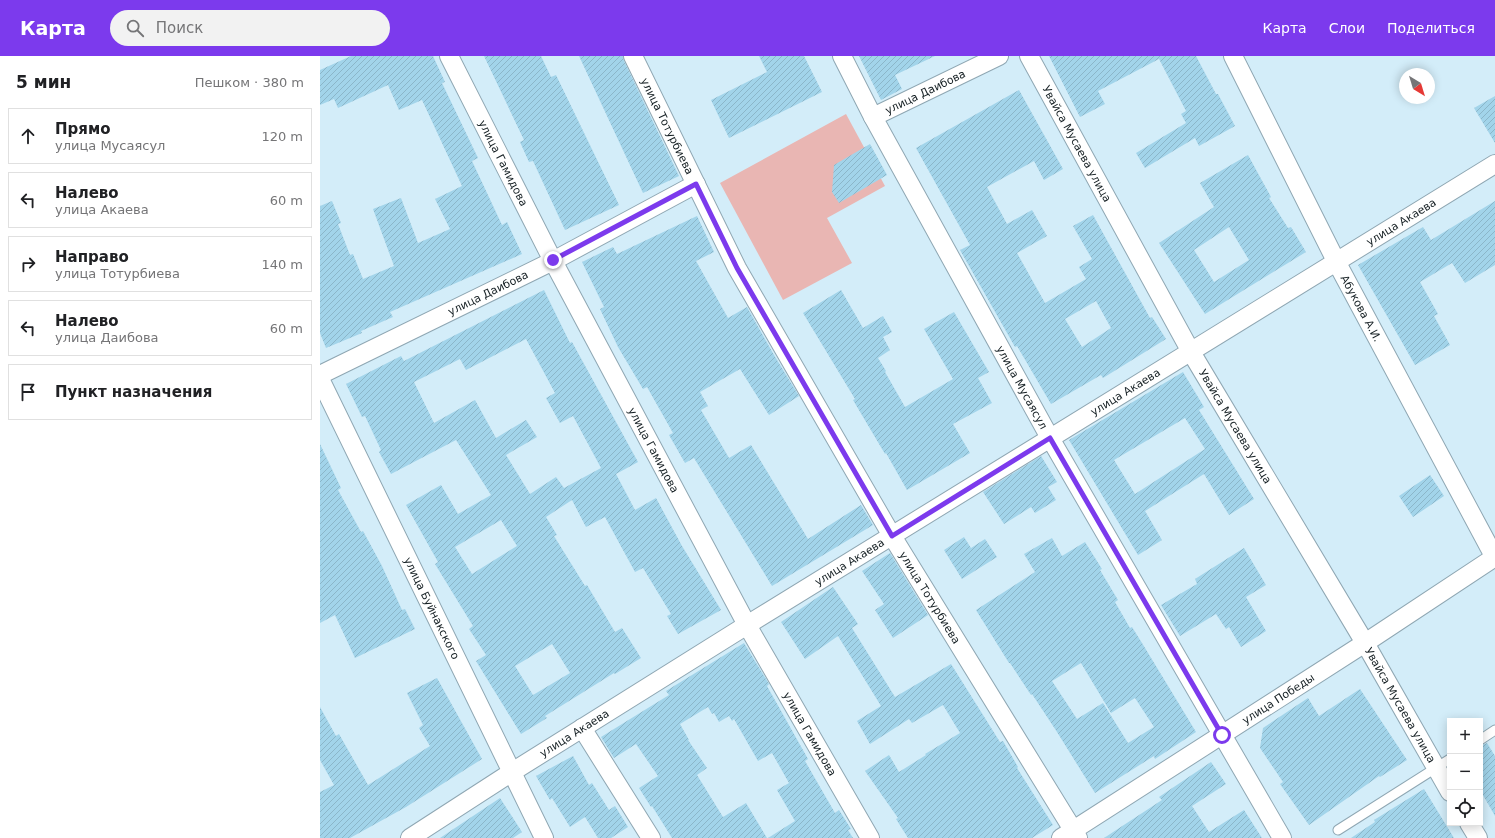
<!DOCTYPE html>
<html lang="ru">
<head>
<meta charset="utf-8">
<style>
  body { margin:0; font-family:"DejaVu Sans",sans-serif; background:#f2f2f2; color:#202124 }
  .controls { position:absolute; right:12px; bottom:12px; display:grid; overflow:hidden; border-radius:0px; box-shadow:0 2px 10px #0003 }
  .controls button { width:36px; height:36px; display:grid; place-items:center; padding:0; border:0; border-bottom:1px solid #e0e0e0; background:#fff; color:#202124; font:20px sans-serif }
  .compass { position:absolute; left:1079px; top:12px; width:36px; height:36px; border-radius:50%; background:#fff; box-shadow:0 2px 10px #0003; rotate:142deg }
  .stop { position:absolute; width:12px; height:12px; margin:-9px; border:3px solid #7c3aed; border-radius:50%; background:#fff }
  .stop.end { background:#7c3aed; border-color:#fff; box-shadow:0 1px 4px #0008 }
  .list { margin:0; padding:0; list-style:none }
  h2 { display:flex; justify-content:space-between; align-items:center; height:52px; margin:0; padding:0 16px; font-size:17px }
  h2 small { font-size:13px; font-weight:400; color:#757577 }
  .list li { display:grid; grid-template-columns:26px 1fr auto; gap:12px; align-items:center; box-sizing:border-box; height:56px; margin:0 8px 8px; padding:0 8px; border:1px solid #e0e0e0; border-radius:0px }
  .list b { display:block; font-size:15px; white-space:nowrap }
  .list p { margin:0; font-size:13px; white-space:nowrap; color:#757577 }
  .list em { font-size:13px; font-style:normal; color:#757577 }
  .icon { flex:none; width:22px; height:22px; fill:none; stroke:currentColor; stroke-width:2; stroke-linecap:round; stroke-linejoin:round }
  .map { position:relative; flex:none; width:1175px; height:782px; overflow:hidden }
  header { display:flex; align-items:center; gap:24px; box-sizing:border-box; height:56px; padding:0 20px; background:#7c3aed; color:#fff }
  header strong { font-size:19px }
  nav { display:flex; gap:22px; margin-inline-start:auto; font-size:14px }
  .search { width:280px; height:36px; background:#f2f2f2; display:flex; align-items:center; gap:10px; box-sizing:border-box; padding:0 14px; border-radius:22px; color:#757577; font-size:15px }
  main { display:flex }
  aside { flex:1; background:#fff }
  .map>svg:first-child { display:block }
  .green { fill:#e9b6b3 }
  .building { fill:url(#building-hatch); fill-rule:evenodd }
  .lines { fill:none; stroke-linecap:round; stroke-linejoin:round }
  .service-casing { stroke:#8fa7b3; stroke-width:11 }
  .minor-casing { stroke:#8fa7b3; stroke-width:20 }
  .service { stroke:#fff; stroke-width:9 }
  .minor { stroke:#fff; stroke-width:18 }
  .route { stroke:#7c3aed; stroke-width:5 }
  .labels { text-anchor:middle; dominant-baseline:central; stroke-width:4; stroke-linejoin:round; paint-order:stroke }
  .street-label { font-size:11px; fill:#162024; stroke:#edf8fc }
</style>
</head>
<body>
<header>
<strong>Карта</strong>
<div class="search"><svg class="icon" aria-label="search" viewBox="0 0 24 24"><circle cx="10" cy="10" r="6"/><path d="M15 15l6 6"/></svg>Поиск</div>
<nav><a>Карта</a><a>Слои</a><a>Поделиться</a></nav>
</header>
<main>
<aside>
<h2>5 мин<small>Пешком · 380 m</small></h2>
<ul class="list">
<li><svg class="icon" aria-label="ahead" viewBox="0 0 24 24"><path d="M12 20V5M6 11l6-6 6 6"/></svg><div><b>Прямо</b><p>улица Мусаясул</p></div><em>120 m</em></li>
<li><svg class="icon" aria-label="left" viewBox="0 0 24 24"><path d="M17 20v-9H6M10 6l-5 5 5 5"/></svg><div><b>Налево</b><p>улица Акаева</p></div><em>60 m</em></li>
<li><svg class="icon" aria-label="right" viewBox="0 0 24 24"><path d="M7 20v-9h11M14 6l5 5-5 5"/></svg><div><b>Направо</b><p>улица Тотурбиева</p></div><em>140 m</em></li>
<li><svg class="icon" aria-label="left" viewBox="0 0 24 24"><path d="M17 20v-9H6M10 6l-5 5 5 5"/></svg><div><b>Налево</b><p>улица Даибова</p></div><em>60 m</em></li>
<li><svg class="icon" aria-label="arrive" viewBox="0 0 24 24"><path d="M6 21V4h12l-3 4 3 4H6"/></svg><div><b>Пункт назначения</b></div></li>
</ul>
</aside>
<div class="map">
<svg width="1175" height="782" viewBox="0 0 1175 782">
  <defs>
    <pattern id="building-hatch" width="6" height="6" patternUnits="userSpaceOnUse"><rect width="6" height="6" fill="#a2d4ea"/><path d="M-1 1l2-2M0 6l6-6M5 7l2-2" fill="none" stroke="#8bb6c9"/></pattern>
  </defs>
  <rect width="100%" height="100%" fill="#d3edf9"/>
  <path class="green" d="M 526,58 L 565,130 L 507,162 L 532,207 L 463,244 L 400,127 Z"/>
  <path class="building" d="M 31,0 L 113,0 L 125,26 L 122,27 L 158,102 L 152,105 L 182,169 L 187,166 L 202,198 L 70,256 L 73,261 L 41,275 L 42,277 L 6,292 L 0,277 L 0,150 L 12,145 L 21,167 L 18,168 L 30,199 L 33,198 L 43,223 L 74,210 L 53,153 L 81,142 L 98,187 L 130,173 L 115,143 L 142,130 L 102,44 L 79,54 L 68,29 L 18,52 L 14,43 L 0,49 L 0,14 Z
    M 164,0 L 221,0 L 231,21 L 236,19 L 299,149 L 245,174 L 213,105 L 209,106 L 200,86 L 204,84 Z
    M 259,0 L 303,0 L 304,5 L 359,120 L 323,137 Z
    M 439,0 L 484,0 L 502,36 L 409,82 L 391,44 L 447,16 Z
    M 539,0 L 615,0 L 575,19 L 582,33 L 561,44 Z
    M 729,0 L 876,0 L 896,38 L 898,38 L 915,70 L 879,90 L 875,82 L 825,112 L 816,97 L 866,67 L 861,58 L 866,55 L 839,3 L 778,35 L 785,48 L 760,61 Z
    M 699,34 L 743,113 L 724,124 L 714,105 L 667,131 L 687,168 L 712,154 L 727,180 L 697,197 L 725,247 L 766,223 L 759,211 L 772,203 L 753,170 L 773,159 L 830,262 L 832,261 L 846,283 L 783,322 L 781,319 L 731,348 L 697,290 L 695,291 L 640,194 L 650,189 L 596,92 ZM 776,245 L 791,272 L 762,291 L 745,263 Z
    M 1175,40 L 1175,87 L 1154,52 Z
    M 550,88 L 567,119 L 519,147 L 512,136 L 514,109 Z
    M 928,99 L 951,141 L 949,142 L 968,172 L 971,171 L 986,196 L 885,258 L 839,187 L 894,151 L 880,127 ZM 909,171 L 929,204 L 894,226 L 874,194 Z
    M 1175,145 L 1175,209 L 1145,227 L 1132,207 L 1100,226 L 1118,258 L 1114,260 L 1130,289 L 1095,309 L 1038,209 L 1103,171 L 1111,184 Z
    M 377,160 L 394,196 L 376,205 L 408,262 L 427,251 L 454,299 L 479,340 L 449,359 L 420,313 L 380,336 L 388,350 L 381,354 L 409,402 L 431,389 L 488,483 L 541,449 L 553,469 L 452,530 L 374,402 L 365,407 L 349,379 L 353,377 L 327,331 L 323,333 L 298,291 L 280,253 L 284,251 L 262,206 L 293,191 L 297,198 Z
    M 224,234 L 250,287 L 252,286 L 318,406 L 296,418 L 315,454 L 336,442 L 362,490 L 401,554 L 358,578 L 347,560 L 351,558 L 323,512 L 315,516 L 285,461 L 266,471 L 252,444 L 226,461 L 237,479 L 234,480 L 265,530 L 267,529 L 295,576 L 302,572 L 321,602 L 295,618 L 294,617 L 225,660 L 227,662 L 201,678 L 156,605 L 166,599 L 149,573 L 153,570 L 115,508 L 118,506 L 86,449 L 121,429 L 138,458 L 171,439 L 136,384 L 71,418 L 59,396 L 61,394 L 45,360 L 42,361 L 26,328 L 81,300 L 84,305 ZM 206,283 L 235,337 L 226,342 L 240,367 L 253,360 L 281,412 L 244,432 L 236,421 L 210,438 L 186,399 L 217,381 L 206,364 L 176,382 L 155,344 L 114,367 L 94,326 L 140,303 L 146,314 ZM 181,464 L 197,490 L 152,518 L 135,491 ZM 232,588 L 250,617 L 213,639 L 195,610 Z
    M 521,234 L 543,272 L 563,260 L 572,276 L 563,281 L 570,294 L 558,302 L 566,315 L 565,316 L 585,351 L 633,323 L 604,273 L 634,256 L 669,316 L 658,322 L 672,347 L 633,368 L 650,397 L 587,434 L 566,397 L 565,398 L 533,344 L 535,343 L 483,257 Z
    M 863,316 L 884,351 L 879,354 L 934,443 L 909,459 L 884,418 L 825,455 L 842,484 L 818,499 L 749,384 ZM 865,362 L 885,393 L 815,438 L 794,404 Z
    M 0,388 L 21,432 L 18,434 L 41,476 L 43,475 L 62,510 L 82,554 L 85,553 L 95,573 L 35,602 L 15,559 L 0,567 Z
    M 721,400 L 737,426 L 728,431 L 736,444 L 715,457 L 711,451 L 684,468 L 663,436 Z
    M 1110,419 L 1124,440 L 1093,461 L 1079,440 Z
    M 644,481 L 651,492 L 665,483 L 677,501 L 642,523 L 624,494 Z
    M 732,482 L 742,500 L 765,486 L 782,513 L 780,514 L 798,544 L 795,546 L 810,572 L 812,571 L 822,587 L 876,676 L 835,703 L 834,700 L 775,737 L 737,676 L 712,638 L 711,639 L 690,607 L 689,607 L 656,554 L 715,516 L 704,498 ZM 761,607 L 791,657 L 815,642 L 834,671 L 808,687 L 783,647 L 757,663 L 732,625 Z
    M 924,492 L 946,529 L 926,541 L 946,575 L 921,591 L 909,571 L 906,573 L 896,558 L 860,580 L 841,549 L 877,528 L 875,523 Z
    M 570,497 L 608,559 L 573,582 L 555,554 L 564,548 L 542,515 Z
    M 513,531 L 538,568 L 532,572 L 575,641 L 631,608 L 680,686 L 683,685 L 698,711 L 697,712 L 733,769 L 712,782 L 588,782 L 576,763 L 578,762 L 545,715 L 569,699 L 579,716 L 606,699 L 605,698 L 640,677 L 623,649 L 592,667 L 589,663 L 550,688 L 537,665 L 561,650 L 518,580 L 485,603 L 461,566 Z
    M 424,587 L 449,628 L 447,630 L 488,703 L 485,705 L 515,757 L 519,754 L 531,773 L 528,774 L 533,782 L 448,782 L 475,765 L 457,734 L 469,727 L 452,697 L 438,705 L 414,663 L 412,665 L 409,660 L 399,666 L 394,657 L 392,658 L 388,651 L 360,668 L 369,684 L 368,684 L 387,712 L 377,719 L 403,761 L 426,747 L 447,782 L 352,782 L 332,750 L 331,751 L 319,732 L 338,720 L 316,688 L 294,702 L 281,681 L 349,639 L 346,635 Z
    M 117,622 L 162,703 L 86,751 L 30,782 L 0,782 L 0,736 L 14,729 L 0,704 L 0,651 L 16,680 L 19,678 L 48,729 L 110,690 L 99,672 L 103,669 L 87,637 Z
    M 1040,633 L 1087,704 L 1060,721 L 1059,720 L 989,769 L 960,728 L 963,726 L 940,692 L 943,672 L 988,642 L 999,660 Z
    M 1167,687 L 1175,700 L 1175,760 L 1160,734 L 1160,690 Z
    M 253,700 L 269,729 L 272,727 L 289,754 L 295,750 L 308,771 L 291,782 L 278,782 L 265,761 L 250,771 L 232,742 L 230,744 L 216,720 Z
    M 891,706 L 906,728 L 872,750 L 889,776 L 924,754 L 942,782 L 784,782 L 842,744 L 839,741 Z
    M 1104,733 L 1134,782 L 1031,782 L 1055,766 L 1054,764 Z
    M 180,742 L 202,776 L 193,782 L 120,782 Z"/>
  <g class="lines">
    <g class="service-casing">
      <path id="service" d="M 1160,684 L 1175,674
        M 1018,774 L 1130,703"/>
    </g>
    <g class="minor-casing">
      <g id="minor">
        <path id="s1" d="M 129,0 L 233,205 L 427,569 L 550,782"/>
        <path id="s2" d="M 313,0 L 417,212 L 572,480 L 758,782"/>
        <path id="s3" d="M 522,0 L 553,61 L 730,382 L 962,782"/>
        <path id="s4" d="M 709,0 L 871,296 L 1045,587 L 1130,736"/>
        <path id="s5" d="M 913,0 L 1017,207 L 1175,502"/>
        <path id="s6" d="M 553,61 L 679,0"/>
        <path id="s7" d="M 0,319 L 233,205 L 376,128"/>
        <path id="s8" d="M 0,323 L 224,782"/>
        <path d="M 262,672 L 331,782"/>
        <path d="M 1149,767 L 1158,782"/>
        <path id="s9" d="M 90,782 L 192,716 L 427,569 L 1175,108"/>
        <path id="s10" d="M 741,782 L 1045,587 L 1175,501"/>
      </g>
    </g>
    <use href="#service" class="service"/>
    <use href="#minor" class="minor"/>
  </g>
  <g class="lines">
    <path class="route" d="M 233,204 L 376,128 L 417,212 L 572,480 L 730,382 L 902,679"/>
  </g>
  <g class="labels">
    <g class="street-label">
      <text stroke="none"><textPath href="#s6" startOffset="58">улица Даибова</textPath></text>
      <text stroke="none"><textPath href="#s2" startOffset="78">улица Тотурбиева</textPath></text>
      <text stroke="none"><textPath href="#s4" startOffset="100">Увайса Мусаева улица</textPath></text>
      <text stroke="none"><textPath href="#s1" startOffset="120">улица Гамидова</textPath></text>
      <text stroke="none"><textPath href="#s9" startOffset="1167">улица Акаева</textPath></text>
      <text stroke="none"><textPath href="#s7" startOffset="187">улица Даибова</textPath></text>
      <text stroke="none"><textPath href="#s5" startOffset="283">Абукова А.И.</textPath></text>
      <text stroke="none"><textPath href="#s3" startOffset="377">улица Мусаясул</textPath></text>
      <text stroke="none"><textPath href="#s9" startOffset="843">улица Акаева</textPath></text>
      <text stroke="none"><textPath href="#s4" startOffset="424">Увайса Мусаева улица</textPath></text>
      <text stroke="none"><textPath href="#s1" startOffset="444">улица Гамидова</textPath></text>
      <text stroke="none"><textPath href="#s9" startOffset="519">улица Акаева</textPath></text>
      <text stroke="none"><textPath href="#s2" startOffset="618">улица Тотурбиева</textPath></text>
      <text stroke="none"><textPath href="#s8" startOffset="255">улица Буйнакского</textPath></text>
      <text stroke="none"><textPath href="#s10" startOffset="258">улица Победы</textPath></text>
      <text stroke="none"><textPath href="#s4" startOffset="748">Увайса Мусаева улица</textPath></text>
      <text stroke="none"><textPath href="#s9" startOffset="195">улица Акаева</textPath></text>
      <text stroke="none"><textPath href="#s1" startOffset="768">улица Гамидова</textPath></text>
    </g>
  </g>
</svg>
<div class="controls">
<button>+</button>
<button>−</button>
<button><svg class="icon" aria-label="locate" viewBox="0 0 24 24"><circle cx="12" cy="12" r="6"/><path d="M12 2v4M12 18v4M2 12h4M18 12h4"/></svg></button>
</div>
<svg class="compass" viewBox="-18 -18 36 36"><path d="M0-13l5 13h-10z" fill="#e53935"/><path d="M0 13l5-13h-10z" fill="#757577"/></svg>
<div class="stop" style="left:902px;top:679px"></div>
<div class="stop end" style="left:233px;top:204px"></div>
</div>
</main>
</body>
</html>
